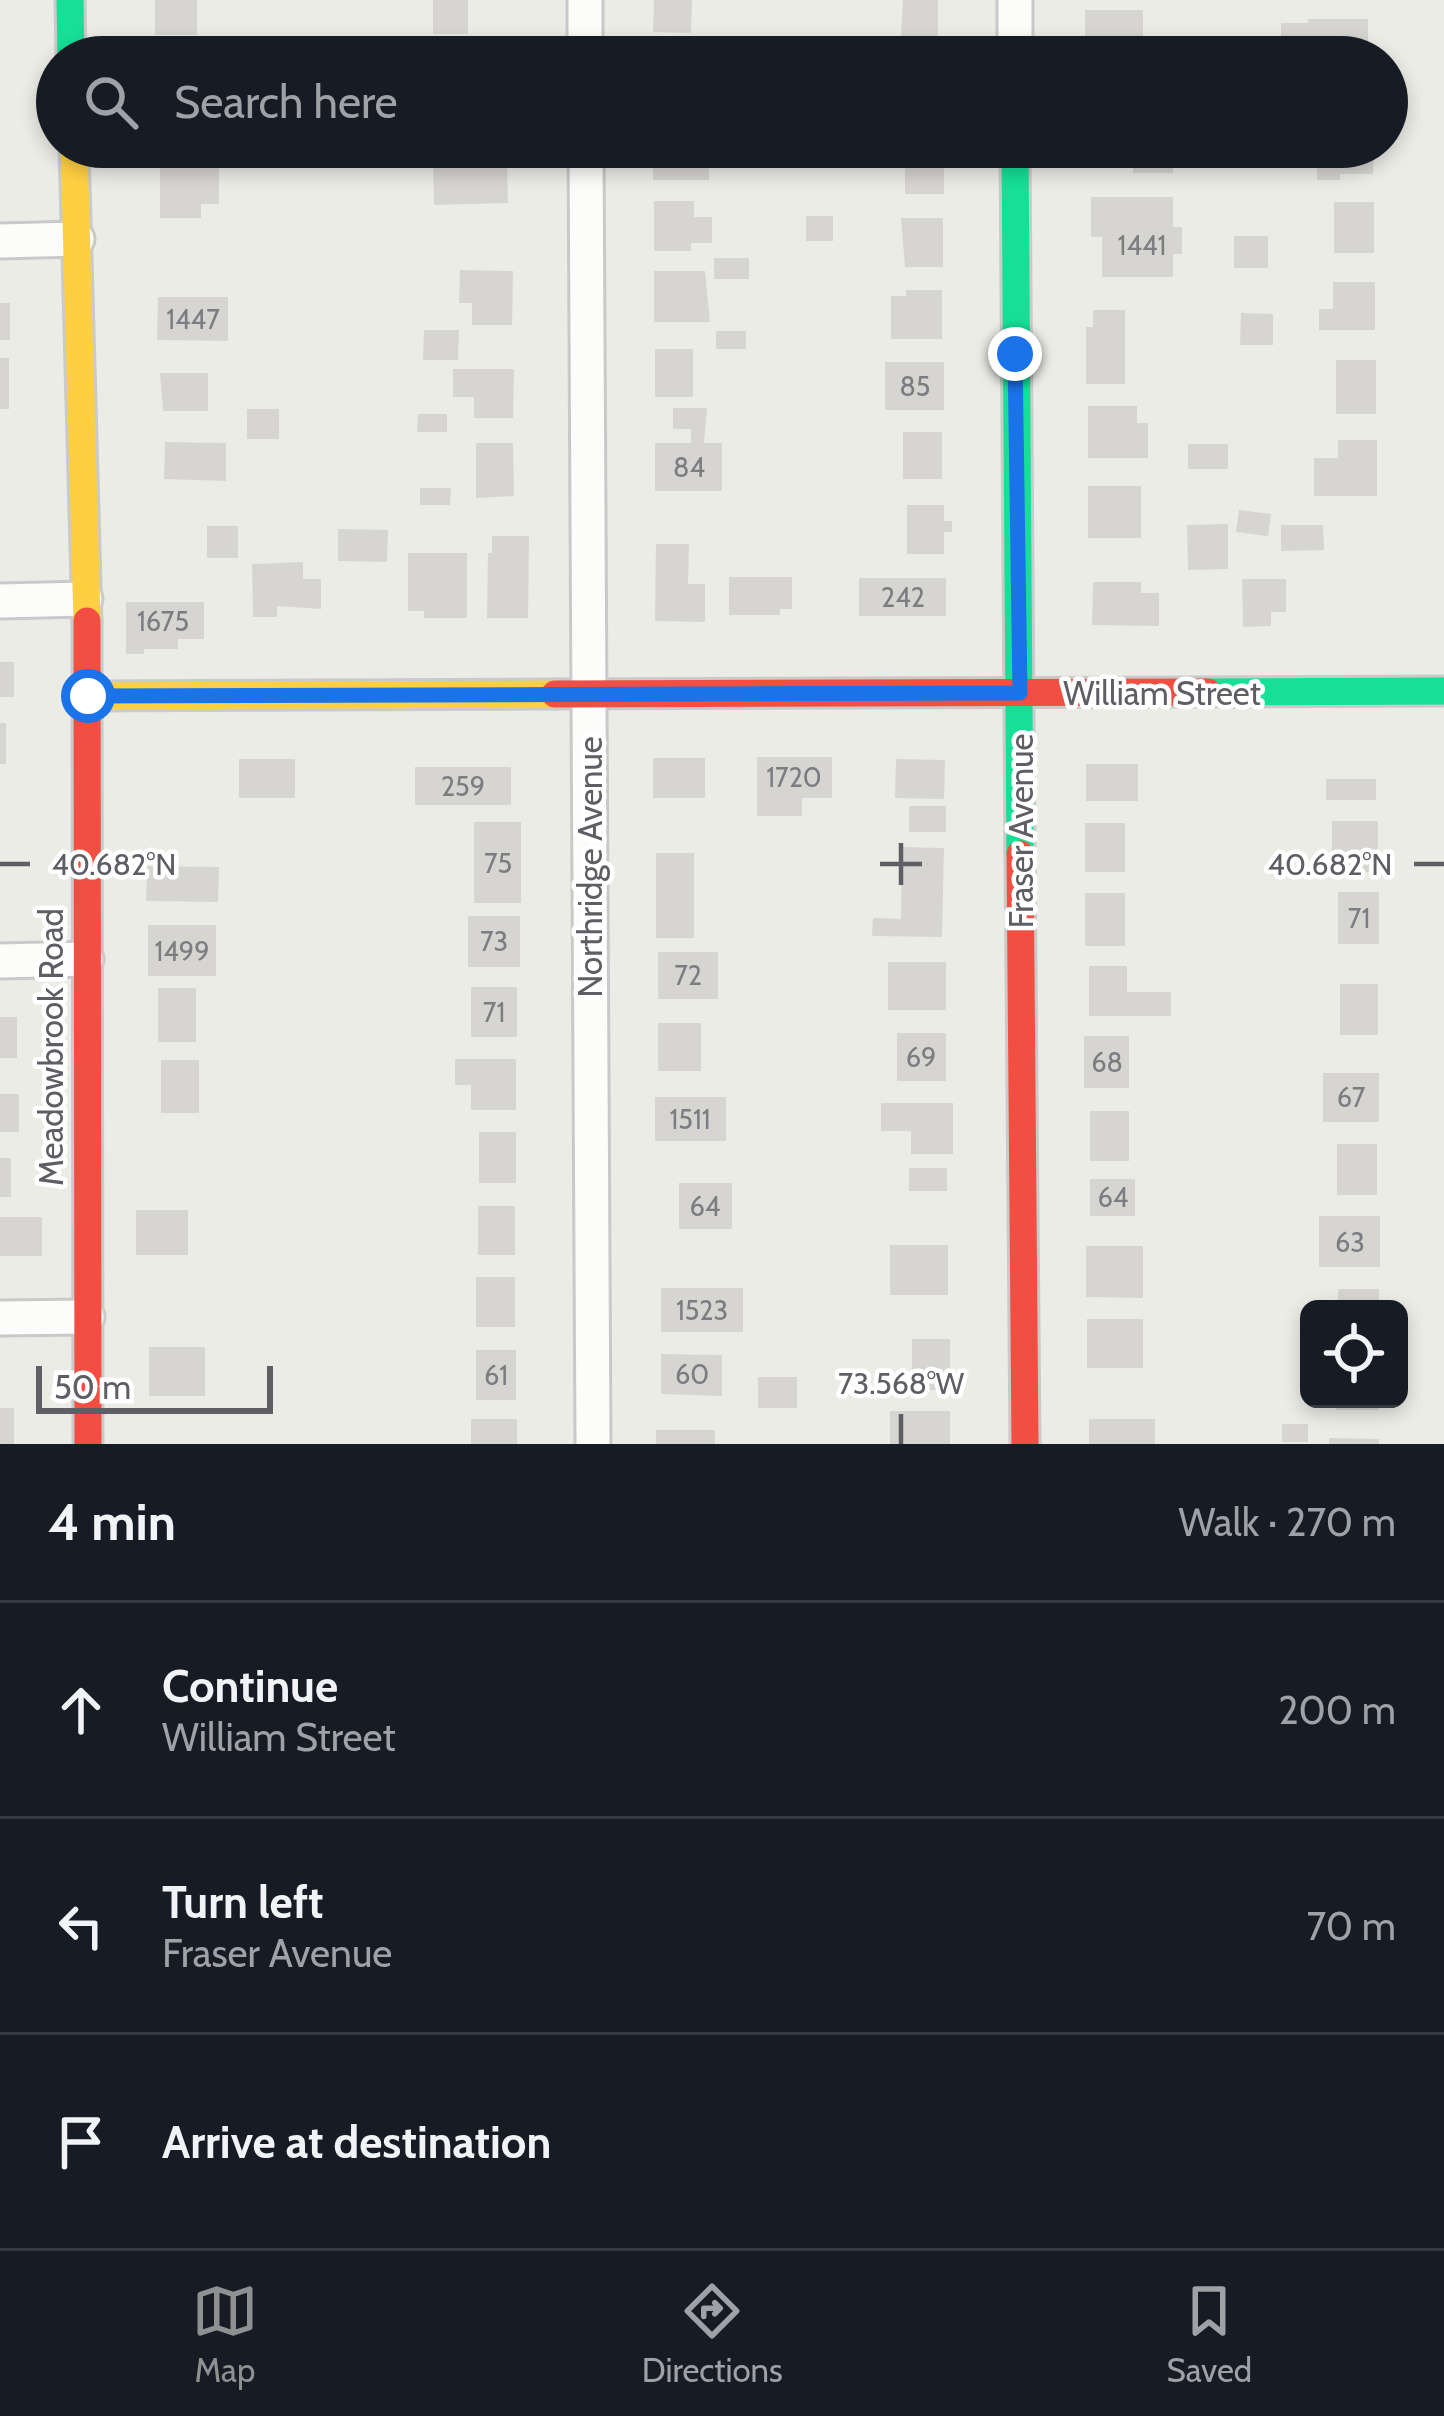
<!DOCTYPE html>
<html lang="en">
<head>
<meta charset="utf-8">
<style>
  body { margin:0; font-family:Cabin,sans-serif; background:#242831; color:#f1f3f6 }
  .controls { position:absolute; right:36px; bottom:36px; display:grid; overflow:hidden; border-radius:18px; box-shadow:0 6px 18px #0003 }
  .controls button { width:108px; height:108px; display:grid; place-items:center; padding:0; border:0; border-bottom:3px solid #363941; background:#171b24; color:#f1f3f6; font:60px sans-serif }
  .scale { position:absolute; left:36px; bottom:30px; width:237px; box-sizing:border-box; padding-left:12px; border:6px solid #5d5f64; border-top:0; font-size:33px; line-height:42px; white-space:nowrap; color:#5d5f64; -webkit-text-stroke:9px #fff; paint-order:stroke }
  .stop { position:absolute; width:36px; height:36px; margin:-27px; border:9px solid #1a73e8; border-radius:50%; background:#fff }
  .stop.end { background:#1a73e8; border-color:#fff; box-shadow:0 3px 12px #0008 }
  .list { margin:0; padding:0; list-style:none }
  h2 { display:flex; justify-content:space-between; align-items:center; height:156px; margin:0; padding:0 48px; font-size:51px }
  h2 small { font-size:39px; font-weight:400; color:#9ea1a6 }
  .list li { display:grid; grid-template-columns:78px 1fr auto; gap:36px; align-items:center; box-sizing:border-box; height:216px; padding:0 48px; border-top:3px solid #363941 }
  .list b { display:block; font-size:45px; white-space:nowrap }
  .list p { margin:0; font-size:39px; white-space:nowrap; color:#9ea1a6 }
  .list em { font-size:39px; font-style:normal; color:#9ea1a6 }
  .icon { flex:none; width:66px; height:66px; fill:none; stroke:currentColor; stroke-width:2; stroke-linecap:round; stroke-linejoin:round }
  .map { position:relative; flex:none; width:1444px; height:1444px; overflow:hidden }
  .search { position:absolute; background:#171b24; box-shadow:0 6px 18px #0003; left:36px; right:36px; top:36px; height:132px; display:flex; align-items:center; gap:30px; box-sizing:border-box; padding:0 42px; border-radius:66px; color:#9ea1a6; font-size:45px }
  .sheet { height:804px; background:#171b24 }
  nav { display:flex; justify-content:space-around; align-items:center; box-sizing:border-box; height:168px; border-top:3px solid #363941; background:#171b24; font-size:33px; color:#9ea1a6 }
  nav a { display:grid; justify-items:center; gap:6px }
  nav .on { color:#8f9092 }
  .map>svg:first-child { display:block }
  .building { fill:#d6d5d2 }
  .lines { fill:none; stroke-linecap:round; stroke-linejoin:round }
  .street-casing { stroke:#c9c9c9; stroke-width:39 }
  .fast-casing { stroke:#c9caca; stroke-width:33 }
  .slow-casing { stroke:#c9caca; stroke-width:33 }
  .jam-casing { stroke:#c9caca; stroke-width:33 }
  .street { stroke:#fcfcfb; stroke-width:33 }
  .fast { stroke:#16e098; stroke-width:27 }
  .slow { stroke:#ffcf43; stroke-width:27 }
  .jam { stroke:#f24e42; stroke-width:27 }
  .route { stroke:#1a73e8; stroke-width:15 }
  .ticks { fill:none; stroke:#5d5f64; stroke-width:4.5 }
  .labels { text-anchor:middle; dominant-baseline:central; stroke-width:9; stroke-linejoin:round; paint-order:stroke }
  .number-label { font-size:27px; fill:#7c7d80 }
  .street-label { font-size:33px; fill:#5d5f64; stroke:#fff }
  .ticks-label { font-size:30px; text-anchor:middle; fill:#5d5f64; stroke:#fff; stroke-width:9; stroke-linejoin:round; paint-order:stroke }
</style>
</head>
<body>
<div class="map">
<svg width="1444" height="1444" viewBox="0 0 1444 1444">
  <rect width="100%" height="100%" fill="#ecece7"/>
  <path class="building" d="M 155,0 L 197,0 L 197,35 L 155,35 Z
    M 433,0 L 468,0 L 468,34 L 433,34 Z
    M 654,0 L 692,0 L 691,33 L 653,32 Z
    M 903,0 L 938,0 L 938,57 L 900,57 Z
    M 1085,10 L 1143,10 L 1143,57 L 1085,57 Z
    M 1308,19 L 1368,19 L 1368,57 L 1281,57 L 1281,23 L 1308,23 Z
    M 655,47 L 681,47 L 681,57 L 655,57 Z
    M 439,50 L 511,50 L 511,57 L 439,57 Z
    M 464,147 L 495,147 L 496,160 L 507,159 L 508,203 L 434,205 L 433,161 L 464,160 Z
    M 653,147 L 709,147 L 709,180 L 653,180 Z
    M 905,147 L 944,147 L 944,194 L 905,194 Z
    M 1133,147 L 1173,147 L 1173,173 L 1133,173 Z
    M 1338,147 L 1374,147 L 1373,174 L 1340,174 L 1340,180 L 1317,180 L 1317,151 L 1338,151 Z
    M 160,167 L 219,167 L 219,204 L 201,204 L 201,218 L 160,218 Z
    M 1091,197 L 1173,197 L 1173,227 L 1182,227 L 1182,254 L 1173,254 L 1173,277 L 1102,277 L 1102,237 L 1091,237 Z
    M 654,201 L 694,201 L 694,217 L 712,217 L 712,243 L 691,243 L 691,251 L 654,251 Z
    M 1334,202 L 1374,202 L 1374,253 L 1334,253 Z
    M 806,216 L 833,216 L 833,241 L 806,241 Z
    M 901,218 L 943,218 L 943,267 L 905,267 Z
    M 1234,236 L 1268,236 L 1268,268 L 1234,268 Z
    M 714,258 L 749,258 L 749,279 L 714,279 Z
    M 460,270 L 513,271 L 512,325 L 472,325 L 472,303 L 459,303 Z
    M 654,271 L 705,271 L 710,322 L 654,322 Z
    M 1333,282 L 1375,282 L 1375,330 L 1319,330 L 1319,309 L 1333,309 Z
    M 906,290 L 942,290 L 942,339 L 891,339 L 891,296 L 906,296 Z
    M 158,297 L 228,297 L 228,341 L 157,340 Z
    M 0,303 L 10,303 L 10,340 L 0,340 Z
    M 1093,310 L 1125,310 L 1125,384 L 1086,384 L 1086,327 L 1093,327 Z
    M 1241,313 L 1273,314 L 1273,345 L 1240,345 Z
    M 424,330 L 459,330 L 458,360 L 423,360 Z
    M 716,331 L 746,331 L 746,349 L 716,349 Z
    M 655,349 L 693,349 L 693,397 L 655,397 Z
    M 0,358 L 9,358 L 9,409 L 0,409 Z
    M 1336,360 L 1376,360 L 1376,414 L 1336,414 Z
    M 885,362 L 944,362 L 944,410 L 885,410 Z
    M 453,369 L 514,369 L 513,418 L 474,418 L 474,397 L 453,397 Z
    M 160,373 L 208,373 L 208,411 L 163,411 Z
    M 1088,406 L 1137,406 L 1137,423 L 1148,423 L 1148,458 L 1088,458 Z
    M 673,408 L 707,408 L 704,443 L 722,443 L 722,491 L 655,491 L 655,443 L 691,443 L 691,429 L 673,429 Z
    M 247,409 L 279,409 L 279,439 L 247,439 Z
    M 418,414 L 447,414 L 447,432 L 417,432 Z
    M 903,432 L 942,432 L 942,479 L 903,479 Z
    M 1338,440 L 1377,440 L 1377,496 L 1314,496 L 1314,458 L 1338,458 Z
    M 165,442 L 226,443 L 226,481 L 164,479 Z
    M 476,443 L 513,443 L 514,496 L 476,498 Z
    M 1188,444 L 1228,444 L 1228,469 L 1188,469 Z
    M 1088,486 L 1141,486 L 1141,538 L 1088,538 Z
    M 420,488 L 451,488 L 450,505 L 420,505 Z
    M 907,505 L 944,505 L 944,521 L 952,521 L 952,532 L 944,532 L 944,554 L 907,554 Z
    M 1239,510 L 1271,514 L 1268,536 L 1236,532 Z
    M 1228,524 L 1228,569 L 1188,570 L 1187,525 Z
    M 1281,525 L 1323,525 L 1324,550 L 1281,551 Z
    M 207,526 L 238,526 L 238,558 L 207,558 Z
    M 338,529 L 388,530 L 387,562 L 338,561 Z
    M 492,536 L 529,536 L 528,618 L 487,618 L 488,553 L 492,553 Z
    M 656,544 L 689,544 L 688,584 L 705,584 L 705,622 L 655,621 Z
    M 408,553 L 467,553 L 467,618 L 424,618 L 424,611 L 408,611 Z
    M 303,562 L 303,579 L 321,579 L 321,609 L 277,606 L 277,617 L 253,617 L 252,564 Z
    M 729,577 L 792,577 L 792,609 L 780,609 L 780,615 L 729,615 Z
    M 859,578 L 946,578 L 946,616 L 859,616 Z
    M 1242,579 L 1286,579 L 1286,612 L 1271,612 L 1271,626 L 1243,627 Z
    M 1093,582 L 1141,582 L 1141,593 L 1159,593 L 1159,626 L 1092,625 Z
    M 126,602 L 204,602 L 204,639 L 178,639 L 178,649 L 144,649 L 144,654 L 126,654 Z
    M 0,662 L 14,662 L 14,697 L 0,697 Z
    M 0,723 L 6,723 L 6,764 L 0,764 Z
    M 757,757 L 832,757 L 832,798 L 802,798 L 802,816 L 757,816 Z
    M 653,758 L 705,758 L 705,798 L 653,798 Z
    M 239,759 L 295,759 L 295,798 L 239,798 Z
    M 896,759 L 945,760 L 944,799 L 895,798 Z
    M 1086,764 L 1138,764 L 1138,801 L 1086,801 Z
    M 415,767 L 511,767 L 511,805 L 415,805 Z
    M 1326,779 L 1376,779 L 1376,800 L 1326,800 Z
    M 909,806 L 946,806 L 946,832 L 909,832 Z
    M 1332,821 L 1378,821 L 1378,872 L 1332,872 Z
    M 474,822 L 521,822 L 521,903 L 474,903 Z
    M 1085,823 L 1125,823 L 1125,872 L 1085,872 Z
    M 902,847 L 944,848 L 942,937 L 872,936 L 873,918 L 901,919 Z
    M 656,853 L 694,853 L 694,938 L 656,938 Z
    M 147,866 L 219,867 L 218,902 L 146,901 Z
    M 1338,892 L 1379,892 L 1379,944 L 1338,944 Z
    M 1085,893 L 1125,893 L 1125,946 L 1085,946 Z
    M 468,916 L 520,916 L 520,967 L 468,967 Z
    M 148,925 L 216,925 L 216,976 L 148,976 Z
    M 658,952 L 718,952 L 718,999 L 658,999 Z
    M 888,962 L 946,962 L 946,1010 L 888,1010 Z
    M 1089,966 L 1127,966 L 1127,992 L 1171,992 L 1171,1016 L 1089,1016 Z
    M 1340,984 L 1378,984 L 1378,1035 L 1340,1035 Z
    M 471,987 L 517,987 L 517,1037 L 471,1037 Z
    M 158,988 L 196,988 L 196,1042 L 158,1042 Z
    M 0,1017 L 17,1017 L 17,1058 L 0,1058 Z
    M 658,1023 L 701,1023 L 701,1071 L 658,1071 Z
    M 897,1033 L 946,1033 L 946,1081 L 897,1081 Z
    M 1084,1036 L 1129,1036 L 1129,1088 L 1084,1088 Z
    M 455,1059 L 516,1059 L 516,1110 L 471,1110 L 471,1085 L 455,1085 Z
    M 161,1060 L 199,1060 L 199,1113 L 161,1113 Z
    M 1323,1073 L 1379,1073 L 1379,1122 L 1323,1122 Z
    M 0,1094 L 19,1094 L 19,1132 L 0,1132 Z
    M 655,1097 L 726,1097 L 726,1141 L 655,1141 Z
    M 881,1103 L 953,1103 L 953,1154 L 911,1154 L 911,1131 L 881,1131 Z
    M 1090,1111 L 1129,1111 L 1129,1161 L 1090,1161 Z
    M 479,1132 L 516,1132 L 516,1183 L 479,1183 Z
    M 1337,1144 L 1377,1144 L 1377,1195 L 1337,1195 Z
    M 0,1158 L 11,1158 L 11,1197 L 0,1197 Z
    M 909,1168 L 947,1168 L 947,1191 L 909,1191 Z
    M 1090,1179 L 1135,1179 L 1135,1216 L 1090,1216 Z
    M 679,1183 L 732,1183 L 732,1229 L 679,1229 Z
    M 478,1206 L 515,1206 L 515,1255 L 478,1255 Z
    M 136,1210 L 188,1210 L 188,1255 L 136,1255 Z
    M 1319,1216 L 1380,1216 L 1380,1267 L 1319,1267 Z
    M 0,1217 L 42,1217 L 42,1256 L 0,1256 Z
    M 890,1245 L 948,1245 L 948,1295 L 890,1295 Z
    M 1086,1246 L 1143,1246 L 1143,1298 L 1086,1297 Z
    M 476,1277 L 515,1277 L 515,1327 L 476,1327 Z
    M 661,1288 L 743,1288 L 743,1332 L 661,1332 Z
    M 1338,1289 L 1379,1289 L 1379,1309 L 1338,1309 Z
    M 1087,1319 L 1143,1319 L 1143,1368 L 1087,1368 Z
    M 912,1339 L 950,1339 L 950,1390 L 912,1390 Z
    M 149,1347 L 205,1347 L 205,1396 L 149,1396 Z
    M 476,1350 L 516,1350 L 516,1400 L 476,1400 Z
    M 661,1354 L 722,1355 L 722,1396 L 661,1394 Z
    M 758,1377 L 797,1377 L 797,1408 L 758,1408 Z
    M 1336,1399 L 1379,1399 L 1379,1410 L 1336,1410 Z
    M 0,1408 L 14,1408 L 14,1444 L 0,1444 Z
    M 890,1411 L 950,1411 L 950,1444 L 890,1444 Z
    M 471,1419 L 517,1419 L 517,1444 L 471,1444 Z
    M 1089,1419 L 1155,1419 L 1155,1444 L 1089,1444 Z
    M 1282,1424 L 1308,1424 L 1308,1442 L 1282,1442 Z
    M 656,1430 L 715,1430 L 715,1444 L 656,1444 Z
    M 1329,1438 L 1379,1439 L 1379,1444 L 1329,1444 Z"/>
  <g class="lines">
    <g class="street-casing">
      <path id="street" d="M 585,0 L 585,57
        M 1015,0 L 1015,57
        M 586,147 L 593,1444
        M 0,241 L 77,239
        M 0,601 L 85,599
        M 0,961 L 86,959
        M 0,1318 L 87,1317"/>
    </g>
    <g class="fast-casing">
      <path id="fast" d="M 70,0 L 71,57
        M 1015,147 L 1020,854
        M 1208,692 L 1444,691"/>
    </g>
    <g class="slow-casing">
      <path id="slow" d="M 74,147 L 87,621
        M 89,696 L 555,694"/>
    </g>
    <g class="jam-casing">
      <path id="jam" d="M 87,621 L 88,1444
        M 555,694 L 1208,692
        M 1020,854 L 1025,1444"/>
    </g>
    <use href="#street" class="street"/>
    <use href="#fast" class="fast"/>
    <use href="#slow" class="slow"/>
    <use href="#jam" class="jam"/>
  </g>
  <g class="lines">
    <path class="route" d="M 88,696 L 1020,693 L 1015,354"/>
  </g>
  <path class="ticks" d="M 901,843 L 901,885M 0,864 L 30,864M 880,864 L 922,864M 1414,864 L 1444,864M 901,1414 L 901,1444"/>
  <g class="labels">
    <g class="number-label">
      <text x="1142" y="245">1441</text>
      <text x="193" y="319">1447</text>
      <text x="915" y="386">85</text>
      <text x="689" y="467">84</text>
      <text x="903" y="597">242</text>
      <text x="163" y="621">1675</text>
      <text x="794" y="777">1720</text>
      <text x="463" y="786">259</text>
      <text x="498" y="863">75</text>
      <text x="1359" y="918">71</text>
      <text x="494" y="941">73</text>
      <text x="182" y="951">1499</text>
      <text x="688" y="975">72</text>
      <text x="494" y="1012">71</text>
      <text x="921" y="1057">69</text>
      <text x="1107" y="1062">68</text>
      <text x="1351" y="1097">67</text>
      <text x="690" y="1119">1511</text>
      <text x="1113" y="1197">64</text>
      <text x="705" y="1206">64</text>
      <text x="1350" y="1242">63</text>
      <text x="702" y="1310">1523</text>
      <text x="692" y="1374">60</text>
      <text x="496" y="1375">61</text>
    </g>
    <g class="street-label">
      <text x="1162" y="693">William Street</text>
      <text transform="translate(1021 831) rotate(-90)">Fraser Avenue</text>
      <text transform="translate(590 867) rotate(-90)">Northridge Avenue</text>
      <text transform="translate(51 1047) rotate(-90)">Meadowbrook Road</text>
    </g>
  </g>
  <g class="ticks-label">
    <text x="114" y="875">40.682°N</text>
    <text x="1330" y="875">40.682°N</text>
    <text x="901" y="1394">73.568°W</text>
  </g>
</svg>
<div class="controls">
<button><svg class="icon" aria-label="locate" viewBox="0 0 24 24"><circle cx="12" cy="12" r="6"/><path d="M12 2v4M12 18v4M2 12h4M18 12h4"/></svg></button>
</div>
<div class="scale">50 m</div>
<div class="stop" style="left:88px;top:696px"></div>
<div class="stop end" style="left:1015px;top:354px"></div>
<div class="search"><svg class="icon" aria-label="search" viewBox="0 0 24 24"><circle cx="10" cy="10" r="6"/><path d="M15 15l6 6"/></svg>Search here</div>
</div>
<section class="sheet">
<h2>4 min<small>Walk · 270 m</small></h2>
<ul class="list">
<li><svg class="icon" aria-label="ahead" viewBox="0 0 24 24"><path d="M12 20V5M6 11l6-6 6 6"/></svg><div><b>Continue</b><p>William Street</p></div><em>200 m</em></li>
<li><svg class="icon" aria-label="left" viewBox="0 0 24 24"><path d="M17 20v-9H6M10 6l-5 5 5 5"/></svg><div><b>Turn left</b><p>Fraser Avenue</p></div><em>70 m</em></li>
<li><svg class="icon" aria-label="arrive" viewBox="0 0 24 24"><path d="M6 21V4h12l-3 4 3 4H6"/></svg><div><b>Arrive at destination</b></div></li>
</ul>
</section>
<nav>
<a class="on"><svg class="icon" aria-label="map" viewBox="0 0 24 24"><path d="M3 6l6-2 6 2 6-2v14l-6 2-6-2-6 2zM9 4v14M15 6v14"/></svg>Map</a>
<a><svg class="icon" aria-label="directions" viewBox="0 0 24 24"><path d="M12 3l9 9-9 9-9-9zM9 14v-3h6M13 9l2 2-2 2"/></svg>Directions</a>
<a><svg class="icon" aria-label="saved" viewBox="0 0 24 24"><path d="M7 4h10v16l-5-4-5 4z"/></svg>Saved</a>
</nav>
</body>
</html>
